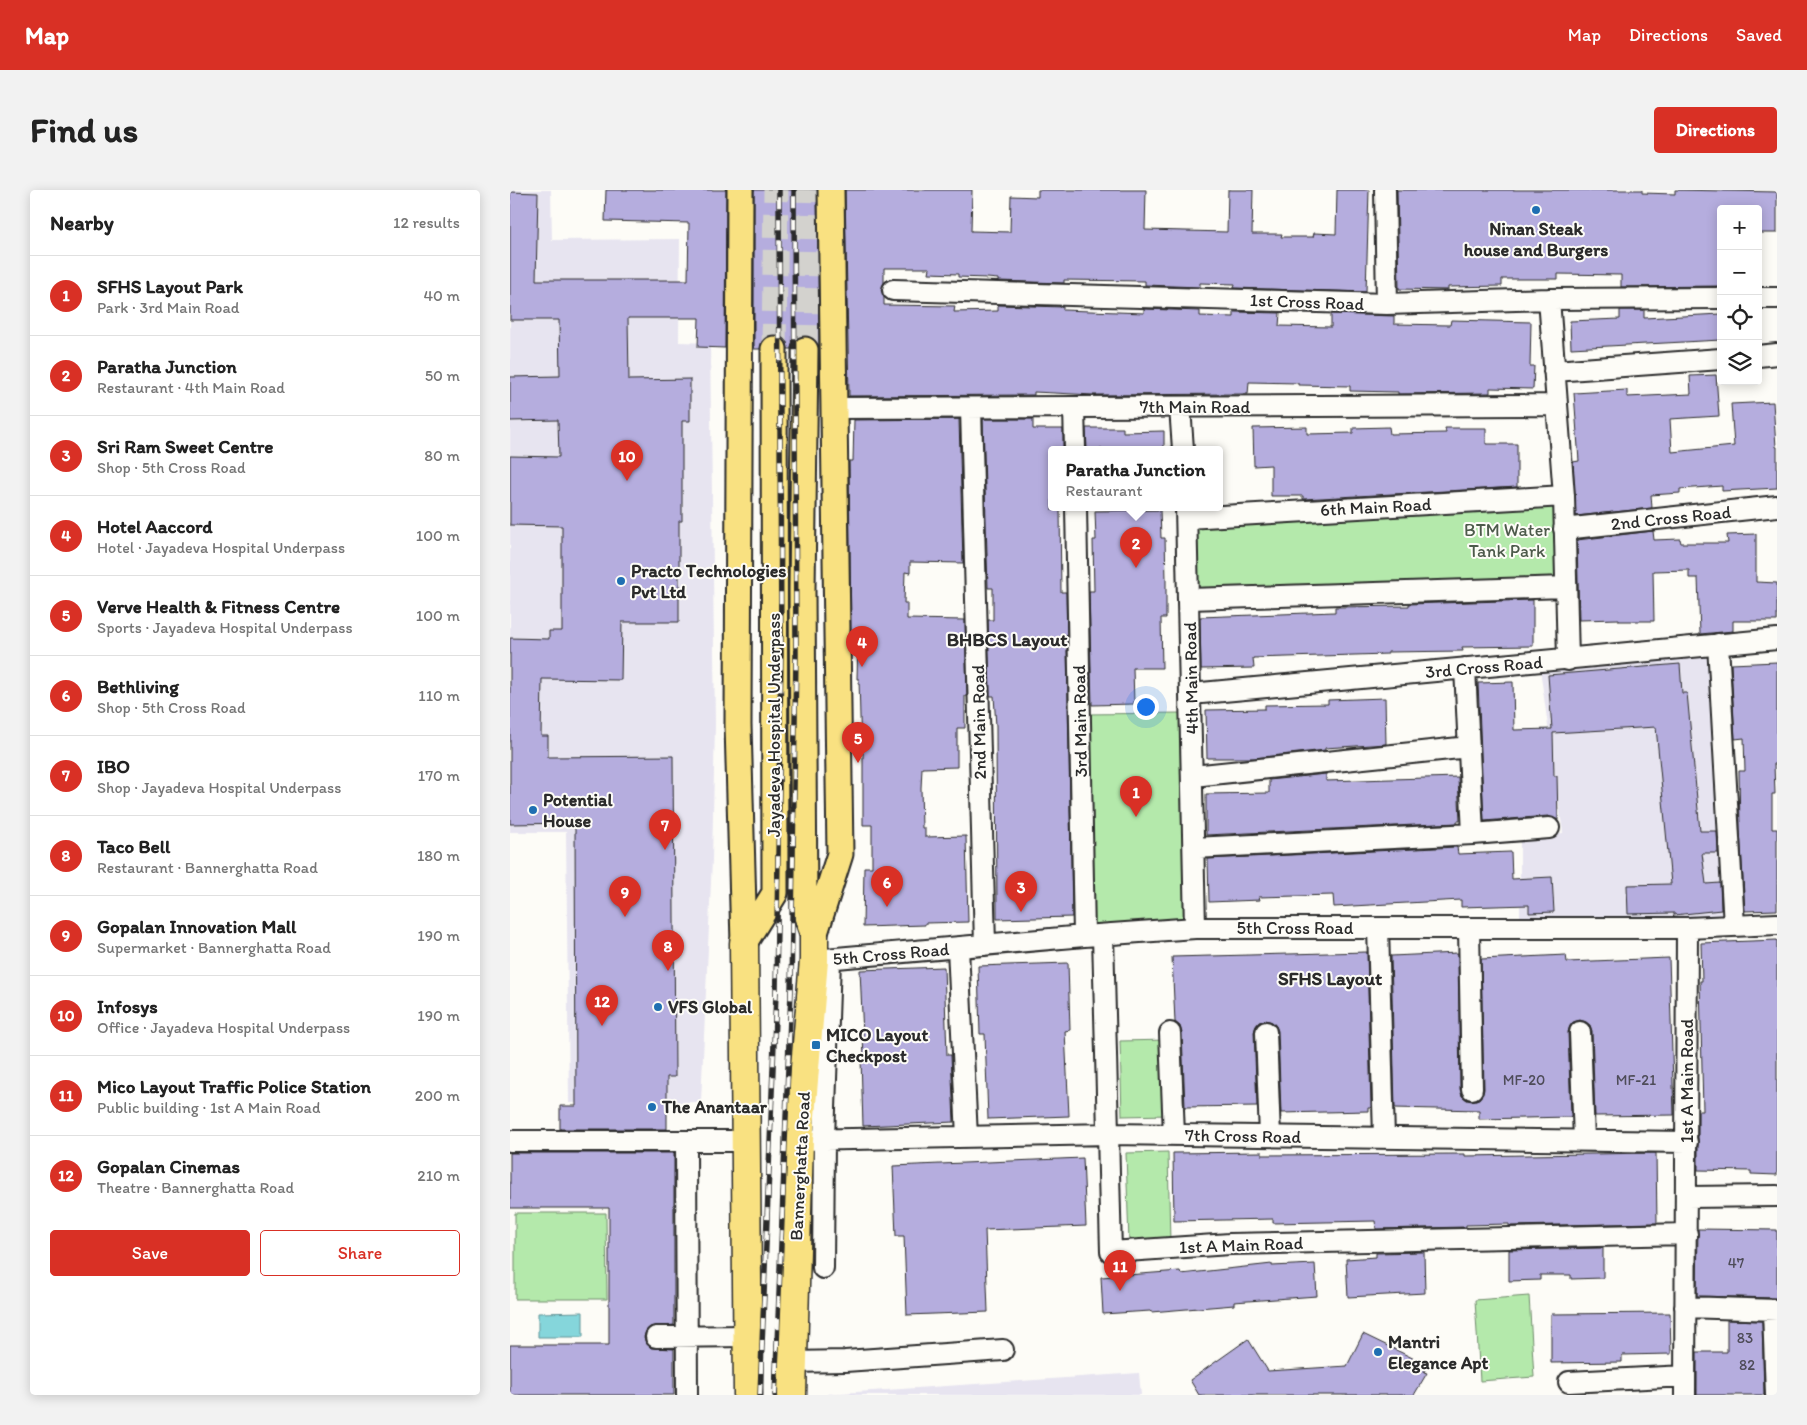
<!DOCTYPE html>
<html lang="en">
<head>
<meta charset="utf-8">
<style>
  body { margin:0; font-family:Itim,sans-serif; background:#f2f2f2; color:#222 }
  .controls { position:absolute; right:15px; top:15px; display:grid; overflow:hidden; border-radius:5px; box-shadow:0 2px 12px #0003 }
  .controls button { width:45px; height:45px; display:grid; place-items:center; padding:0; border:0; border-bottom:1px solid #e0e0e0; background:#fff; color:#222; font:25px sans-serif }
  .you { position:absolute; left:635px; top:516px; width:18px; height:18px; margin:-12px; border:4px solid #fff; border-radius:50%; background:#1a73e8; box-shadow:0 0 0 8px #1a73e833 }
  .badge { display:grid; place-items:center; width:32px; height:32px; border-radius:50%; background:#d93025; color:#fff; font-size:16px; font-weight:700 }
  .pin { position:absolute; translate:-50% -41px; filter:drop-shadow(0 1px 2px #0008) }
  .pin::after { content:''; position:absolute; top:26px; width:18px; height:15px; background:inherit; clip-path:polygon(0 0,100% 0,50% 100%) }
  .popup { position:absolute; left:538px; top:256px; width:175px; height:65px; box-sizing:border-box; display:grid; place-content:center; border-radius:5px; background:#fff; filter:drop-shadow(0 1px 4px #0005); font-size:16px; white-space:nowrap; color:#767676 }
  .popup b { font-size:19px; color:#222 }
  .popup::after { content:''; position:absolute; left:50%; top:100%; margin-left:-10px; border:10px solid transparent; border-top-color:#fff }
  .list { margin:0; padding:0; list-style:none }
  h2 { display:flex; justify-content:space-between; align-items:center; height:65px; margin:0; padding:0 20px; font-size:21px }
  h2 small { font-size:16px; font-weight:400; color:#767676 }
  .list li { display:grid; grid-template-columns:32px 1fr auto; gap:15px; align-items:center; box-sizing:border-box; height:80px; padding:0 20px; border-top:1px solid #e0e0e0 }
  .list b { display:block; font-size:19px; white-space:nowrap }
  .list p { margin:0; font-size:16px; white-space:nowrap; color:#767676 }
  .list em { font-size:16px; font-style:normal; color:#767676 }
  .actions { display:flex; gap:10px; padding:15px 20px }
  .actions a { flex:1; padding:11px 0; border:1px solid #d93025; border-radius:5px; text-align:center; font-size:18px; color:#d93025 }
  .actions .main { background:#d93025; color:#fff }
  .icon { flex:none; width:28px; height:28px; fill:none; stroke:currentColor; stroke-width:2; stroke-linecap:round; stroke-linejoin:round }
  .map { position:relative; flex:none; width:1267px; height:1205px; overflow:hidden; border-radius:5px }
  header { display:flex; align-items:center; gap:30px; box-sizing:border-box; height:70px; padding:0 25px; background:#d93025; color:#fff }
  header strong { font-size:24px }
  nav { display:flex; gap:28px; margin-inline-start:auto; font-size:18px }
  .intro { display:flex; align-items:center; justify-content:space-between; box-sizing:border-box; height:120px; padding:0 30px }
  h1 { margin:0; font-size:35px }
  .button { padding:12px 22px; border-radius:5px; background:#d93025; color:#fff; font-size:18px; font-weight:700 }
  main { display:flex; gap:30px; padding:0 30px }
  aside { flex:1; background:#fff; border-radius:5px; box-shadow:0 2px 12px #0003 }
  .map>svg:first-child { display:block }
  .built { fill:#e7e4f0 }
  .green { fill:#b4e9ab; stroke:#708a6b }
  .water { fill:#85d6db; stroke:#619295 }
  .building { fill:#b5adde; stroke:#2b2b2b }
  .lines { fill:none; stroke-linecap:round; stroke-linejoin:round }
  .major-tunnel { stroke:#d3d2ce; stroke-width:25; stroke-dasharray:25 12; stroke-linecap:butt }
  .minor-casing { stroke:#2b2b2b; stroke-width:24 }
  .major-casing { stroke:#2b2b2b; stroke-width:29 }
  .highway-casing { stroke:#2b2b2b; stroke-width:31 }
  .minor { stroke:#fdfcf7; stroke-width:20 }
  .major { stroke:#f9e181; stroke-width:25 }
  .highway { stroke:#f9e181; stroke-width:28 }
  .rail-casing { stroke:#2b2b2b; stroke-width:5.5 }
  .rail { stroke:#fdfcf7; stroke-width:4; stroke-dasharray:11; stroke-linecap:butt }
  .poi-dot { fill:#1f6fb2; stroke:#fdfcf7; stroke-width:2 }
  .labels { text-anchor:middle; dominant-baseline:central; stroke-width:4; stroke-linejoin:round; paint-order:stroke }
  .number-label { font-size:15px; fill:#4e4c58 }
  .poi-label { font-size:18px; font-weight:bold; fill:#2b2b2b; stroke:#fdfcf7; text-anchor:start }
  .street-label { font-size:18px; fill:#2b2b2b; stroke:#fdfcf7 }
  .park-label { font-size:18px; fill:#4d5a4b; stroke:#fdfcf7 }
  .neighbourhood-label { font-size:19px; font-weight:bold; fill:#2b2b2b; stroke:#fdfcf7 }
</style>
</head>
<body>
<header>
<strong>Map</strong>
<nav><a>Map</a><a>Directions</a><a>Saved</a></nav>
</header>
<div class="intro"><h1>Find us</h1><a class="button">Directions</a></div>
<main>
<aside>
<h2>Nearby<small>12 results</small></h2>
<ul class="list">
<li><span class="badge">1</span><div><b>SFHS Layout Park</b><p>Park · 3rd Main Road</p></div><em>40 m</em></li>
<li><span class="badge">2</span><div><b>Paratha Junction</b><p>Restaurant · 4th Main Road</p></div><em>50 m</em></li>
<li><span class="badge">3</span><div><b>Sri Ram Sweet Centre</b><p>Shop · 5th Cross Road</p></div><em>80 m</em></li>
<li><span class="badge">4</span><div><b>Hotel Aaccord</b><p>Hotel · Jayadeva Hospital Underpass</p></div><em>100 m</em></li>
<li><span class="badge">5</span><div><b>Verve Health &amp; Fitness Centre</b><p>Sports · Jayadeva Hospital Underpass</p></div><em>100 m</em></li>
<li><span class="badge">6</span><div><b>Bethliving</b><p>Shop · 5th Cross Road</p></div><em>110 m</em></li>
<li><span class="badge">7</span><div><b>IBO</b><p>Shop · Jayadeva Hospital Underpass</p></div><em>170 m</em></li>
<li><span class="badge">8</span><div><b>Taco Bell</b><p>Restaurant · Bannerghatta Road</p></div><em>180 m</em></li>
<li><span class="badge">9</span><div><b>Gopalan Innovation Mall</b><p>Supermarket · Bannerghatta Road</p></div><em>190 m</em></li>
<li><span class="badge">10</span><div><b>Infosys</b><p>Office · Jayadeva Hospital Underpass</p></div><em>190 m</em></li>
<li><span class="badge">11</span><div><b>Mico Layout Traffic Police Station</b><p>Public building · 1st A Main Road</p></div><em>200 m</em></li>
<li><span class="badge">12</span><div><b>Gopalan Cinemas</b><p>Theatre · Bannerghatta Road</p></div><em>210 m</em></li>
</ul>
<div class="actions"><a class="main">Save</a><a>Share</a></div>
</aside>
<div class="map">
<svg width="1267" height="1205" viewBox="0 0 1267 1205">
  <rect width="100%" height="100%" fill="#fdfcf7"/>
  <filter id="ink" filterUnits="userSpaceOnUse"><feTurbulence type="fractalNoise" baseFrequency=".02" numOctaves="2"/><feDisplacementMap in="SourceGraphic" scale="10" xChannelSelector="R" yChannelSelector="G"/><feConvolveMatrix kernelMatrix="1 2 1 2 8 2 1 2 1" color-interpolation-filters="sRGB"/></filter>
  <g filter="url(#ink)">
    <path class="built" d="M 0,0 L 41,0 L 42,50 L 170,49 L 169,152 L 200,153 L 205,535 L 202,670 L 191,912 L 59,913 L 56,642 L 0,642 Z
      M 1197,463 L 1212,728 L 1010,726 L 1010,649 L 1053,643 L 1030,479 Z
      M 629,1183 L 631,1205 L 317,1205 L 317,1204 Z"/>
    <path class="green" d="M 1049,309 L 1050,387 L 681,402 L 679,329 Z
      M 673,523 L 675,731 L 581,737 L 576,524 Z
      M 657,850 L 659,925 L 612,926 L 610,851 Z
      M 658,962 L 660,1052 L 619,1053 L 616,963 Z
      M 5,1023 L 96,1023 L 97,1109 L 5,1109 Z
      M 1019,1106 L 1024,1187 L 970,1191 L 965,1110 Z"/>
    <path class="water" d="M 73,1122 L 73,1147 L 28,1147 L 28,1123 Z"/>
    <path class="building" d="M 96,0 L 216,0 L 215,158 L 188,157 L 189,128 L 118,128 L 119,190 L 180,189 L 180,231 L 172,231 L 172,331 L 169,331 L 169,432 L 112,432 L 111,490 L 32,489 L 31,546 L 38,546 L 38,567 L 163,566 L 165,887 L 157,887 L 157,939 L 50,939 L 50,916 L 66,916 L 65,633 L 0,634 L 0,448 L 39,449 L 39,441 L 52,441 L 52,336 L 0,335 L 0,266 L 49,267 L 48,230 L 0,231 L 0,187 L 50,186 L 49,130 L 0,130 L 0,2 L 28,3 L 26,90 L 178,90 L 179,33 L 95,31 Z
      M 244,0 L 307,0 L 309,158 L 307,153 L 303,148 L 295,146 L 288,148 L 282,153 L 281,159 L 278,159 L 277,152 L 272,147 L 263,145 L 257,146 L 252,151 L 250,159 L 244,159 Z
      M 335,0 L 462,0 L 461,41 L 500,42 L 501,6 L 528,7 L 528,0 L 636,0 L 635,40 L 717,42 L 718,0 L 743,0 L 742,44 L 772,44 L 771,47 L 803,47 L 804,43 L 826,44 L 827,0 L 859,0 L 856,102 L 724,98 L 725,94 L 690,93 L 690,97 L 635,95 L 635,91 L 554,90 L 554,93 L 488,91 L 488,89 L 477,88 L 448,87 L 448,84 L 419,83 L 420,78 L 374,78 L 374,93 L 371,100 L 374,107 L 374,115 L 445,116 L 444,122 L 488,121 L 488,115 L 553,117 L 553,120 L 634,123 L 634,119 L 690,121 L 690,126 L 724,127 L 724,122 L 770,123 L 769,136 L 821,137 L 821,124 L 884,126 L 884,134 L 940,135 L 941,130 L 1021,132 L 1020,176 L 1024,176 L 1023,199 L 980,198 L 980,203 L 888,204 L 888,202 L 840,201 L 840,196 L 788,195 L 788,193 L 739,192 L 738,204 L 584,205 L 524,202 L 524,205 L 339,206 Z
      M 887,0 L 1132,0 L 1132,3 L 1165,4 L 1165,0 L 1267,2 L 1267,43 L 1248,43 L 1248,19 L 1211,19 L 1211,96 L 1111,97 L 1111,85 L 1048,84 L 1048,89 L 992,89 L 992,96 L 938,97 L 938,100 L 889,99 Z
      M 1110,120 L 1134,120 L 1134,128 L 1211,124 L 1211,150 L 1061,158 L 1060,131 L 1110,129 Z
      M 1206,185 L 1209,226 L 1160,229 L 1162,262 L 1224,256 L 1221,214 L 1263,212 L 1266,257 L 1267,257 L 1267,298 L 1212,301 L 1212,296 L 1170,299 L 1170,303 L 1141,305 L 1142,318 L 1066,326 L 1063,272 L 1069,271 L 1064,203 L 1117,200 L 1117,207 L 1181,204 L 1180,186 Z
      M 449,229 L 453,373 L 400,372 L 400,383 L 395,382 L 394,413 L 397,413 L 397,429 L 455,430 L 457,506 L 455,506 L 455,538 L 447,538 L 447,577 L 412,578 L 411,598 L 412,638 L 415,638 L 415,647 L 456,646 L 458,732 L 415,733 L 415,735 L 353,737 L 354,677 L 362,677 L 362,635 L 353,635 L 353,563 L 351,563 L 349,489 L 347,489 L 348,448 L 341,448 L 339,271 L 343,271 L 344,230 Z
      M 473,229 L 523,229 L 523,239 L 553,239 L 553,259 L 542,259 L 542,320 L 550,320 L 551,402 L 556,402 L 562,727 L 487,729 L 486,536 L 484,506 L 480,506 L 478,430 L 483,430 L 483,398 L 478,398 Z
      M 797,237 L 797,244 L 843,243 L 843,238 L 879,237 L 880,244 L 936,243 L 935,238 L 976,238 L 976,254 L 1007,254 L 1007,297 L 793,309 L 793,306 L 761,306 L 761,275 L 744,276 L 743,238 Z
      M 576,238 L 613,238 L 613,242 L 654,241 L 654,259 L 577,259 Z
      M 650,320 L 651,348 L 655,348 L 656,390 L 656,428 L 651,428 L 652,478 L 623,478 L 624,514 L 582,515 L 579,401 L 584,401 L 583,350 L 586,350 L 585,321 Z
      M 1143,341 L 1144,350 L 1170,349 L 1171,353 L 1218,353 L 1217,345 L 1246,344 L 1246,392 L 1267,393 L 1267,431 L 1223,431 L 1223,441 L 1190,444 L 1188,388 L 1179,388 L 1179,380 L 1143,381 L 1144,431 L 1109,431 L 1109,429 L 1069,430 L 1067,350 Z
      M 1023,410 L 1023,456 L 952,457 L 953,461 L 878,462 L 878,464 L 743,468 L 744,478 L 691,479 L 690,427 L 825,422 L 825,417 L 899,416 L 899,414 Z
      M 1267,472 L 1267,574 L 1264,574 L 1265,604 L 1262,604 L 1262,639 L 1267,639 L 1267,720 L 1235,721 L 1230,640 L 1229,581 L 1235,581 L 1234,548 L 1225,549 L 1221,474 Z
      M 1170,474 L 1172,503 L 1177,503 L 1190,641 L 1207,641 L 1208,663 L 1192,663 L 1196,694 L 1210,693 L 1211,720 L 1164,725 L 1164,723 L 1118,724 L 1117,695 L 1161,694 L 1146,537 L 1043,543 L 1044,586 L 1047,586 L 1048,630 L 1038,626 L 974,631 L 968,493 L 1003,492 L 1004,540 L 1042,539 L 1038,485 Z
      M 875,508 L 876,554 L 815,558 L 815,560 L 744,568 L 697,568 L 696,520 L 755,519 L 755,515 L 818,514 L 818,510 Z
      M 816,584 L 816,591 L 948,587 L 950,631 L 947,631 L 947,633 L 696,645 L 696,604 L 759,603 L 759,590 Z
      M 947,657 L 948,664 L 1001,662 L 1002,689 L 1042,687 L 1044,722 L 1019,723 L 1019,715 L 951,717 L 951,710 L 824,717 L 823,705 L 749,707 L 750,710 L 699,712 L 698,669 Z
      M 1267,750 L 1267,985 L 1241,984 L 1241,981 L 1188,980 L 1188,921 L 1193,921 L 1190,791 L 1192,791 L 1191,753 Z
      M 857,762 L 861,918 L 858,918 L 858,921 L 771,923 L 768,841 L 766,836 L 762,832 L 756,830 L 749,832 L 746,836 L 744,842 L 747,916 L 675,917 L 672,843 L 670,836 L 665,832 L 662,767 Z
      M 948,763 L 950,899 L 952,906 L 957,910 L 962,911 L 969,909 L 973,904 L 974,899 L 971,769 L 1056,765 L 1057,772 L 1159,768 L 1164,925 L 1085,926 L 1082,841 L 1080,835 L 1076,832 L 1070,830 L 1063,832 L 1060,836 L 1058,842 L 1061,926 L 1060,927 L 969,929 L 969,920 L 885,918 L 881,766 Z
      M 558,773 L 560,840 L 555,841 L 559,926 L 478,929 L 475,844 L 470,844 L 468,776 Z
      M 434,777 L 437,865 L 441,865 L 444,932 L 353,936 L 351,868 L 354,868 L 350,780 Z
      M 752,962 L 752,965 L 955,964 L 955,966 L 1146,963 L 1147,1033 L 999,1036 L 999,1034 L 956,1035 L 956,1037 L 866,1039 L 865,1031 L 763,1033 L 763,1029 L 664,1031 L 663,963 Z
      M 0,963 L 164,963 L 164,1135 L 140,1137 L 136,1141 L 134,1147 L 136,1153 L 141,1158 L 164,1159 L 164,1205 L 0,1205 L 0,1155 L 99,1155 L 99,1018 L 0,1018 Z
      M 573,968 L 576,1036 L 475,1040 L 478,1122 L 397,1125 L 394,1046 L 386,1046 L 383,976 Z
      M 1188,1039 L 1267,1040 L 1267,1108 L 1187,1106 Z
      M 1093,1058 L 1093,1088 L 1061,1089 L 1061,1085 L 1030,1085 L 1030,1090 L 999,1091 L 999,1060 Z
      M 914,1062 L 915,1103 L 838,1107 L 836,1069 L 866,1067 L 866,1063 Z
      M 762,1074 L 762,1076 L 805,1074 L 807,1106 L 724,1112 L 724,1115 L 641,1122 L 640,1121 L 593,1124 L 591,1087 L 670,1081 L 671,1084 Z
      M 1160,1123 L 1161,1164 L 1112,1165 L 1112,1172 L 1041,1173 L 1041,1124 Z
      M 1217,1130 L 1252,1131 L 1254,1205 L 1187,1205 L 1187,1162 L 1217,1162 Z
      M 853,1144 L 917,1175 L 914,1182 L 917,1183 L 904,1205 L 689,1205 L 680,1190 L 738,1149 L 758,1181 L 837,1176 Z"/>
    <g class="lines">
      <path class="major-tunnel" d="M 264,159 L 266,0
        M 295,160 L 297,0"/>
      <g class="minor-casing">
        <path id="minor" d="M 875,0 L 877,114
          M 383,100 L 877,114 L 1039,109 L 1211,108
          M 1248,108 L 1267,108
          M 1039,109 L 1054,306 L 1058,470
          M 1248,166 L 1267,164
          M 1044,181 L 1211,169
          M 564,217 L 565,259
          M 670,217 L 673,259
          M 324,218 L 1047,215
          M 461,218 L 475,755
          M 566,317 L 574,746
          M 676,317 L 685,738
          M 677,328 L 1054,306
          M 1054,339 L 1267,316
          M 679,409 L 1056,397
          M 1208,454 L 1224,736
          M 955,478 L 963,644
          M 681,504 L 1267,449
          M 683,586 L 959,557
          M 684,658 L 963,644 L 1039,638
          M 868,738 L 874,947
          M 959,738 L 962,899
          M 593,745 L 601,1062 L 720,1054 L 1177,1044
          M 448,758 L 457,947
          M 304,770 L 574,746 L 685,738 L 1177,738 L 1267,734
          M 756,842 L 760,946
          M 1070,842 L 1074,950
          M 660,843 L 664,945
          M 289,950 L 599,944 L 1177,952
          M 0,951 L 176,951 L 177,1205
          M 176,951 L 236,951
          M 1177,1007 L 1267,1006
          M 313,1078 L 314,949 L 320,770
          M 1175,1117 L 1267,1120
          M 1263,1120 L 1266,1205
          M 146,1147 L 238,1146
          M 282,1172 L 335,1171 L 493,1160
          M 1059,1192 L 1175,1186
          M 1175,1205 L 1177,738"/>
      </g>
      <g class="major-casing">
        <path id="major" d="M 230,0 L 228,535 L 234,753
          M 295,160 L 292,400 L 294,718 L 304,746
          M 304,746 L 330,664 L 321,0
          M 234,753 L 265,703 L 264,159"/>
      </g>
      <g class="highway-casing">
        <path id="highway" d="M 234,753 L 238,1205
          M 282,1205 L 289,950 L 304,770 L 304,746"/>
      </g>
      <use href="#minor" class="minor"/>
      <use href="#major" class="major"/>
      <use href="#highway" class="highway"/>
      <g class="rail-casing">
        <path id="rail" d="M 250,1205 L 266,803 L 271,465 L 269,0
          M 265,1205 L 281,802 L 286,465 L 284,0"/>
      </g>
      <use href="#rail" class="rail"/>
    </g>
  </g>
  <g class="poi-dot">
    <circle cx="1026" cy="20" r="5"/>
    <circle cx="111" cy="391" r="5"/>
    <circle cx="23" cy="620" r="5"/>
    <circle cx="148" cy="817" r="5"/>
    <rect x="301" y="850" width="10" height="10" rx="2.5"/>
    <circle cx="142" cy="917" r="5"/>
    <circle cx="868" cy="1162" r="5"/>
  </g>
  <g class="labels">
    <g class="number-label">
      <text x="1014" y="890">MF-20</text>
      <text x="1126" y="890">MF-21</text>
      <text x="1226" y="1073">47</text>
      <text x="1235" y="1148">83</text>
      <text x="1237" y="1175">82</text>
    </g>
    <g class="poi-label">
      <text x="1026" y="39" text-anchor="middle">Ninan Steak<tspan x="1026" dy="21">house and Burgers</tspan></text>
      <text x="121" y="381">Practo Technologies<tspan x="121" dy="21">Pvt Ltd</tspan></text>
      <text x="33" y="610">Potential<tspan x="33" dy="21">House</tspan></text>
      <text x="158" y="817">VFS Global</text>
      <text x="316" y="845">MICO Layout<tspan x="316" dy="21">Checkpost</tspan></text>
      <text x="152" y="917">The Anantaar</text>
      <text x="878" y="1152">Mantri<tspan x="878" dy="21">Elegance Apt</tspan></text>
    </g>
    <g class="street-label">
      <text transform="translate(797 112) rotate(2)">1st Cross Road</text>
      <text x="685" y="217">7th Main Road</text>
      <text transform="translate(866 317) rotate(-3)">6th Main Road</text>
      <text transform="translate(1161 328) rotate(-6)">2nd Cross Road</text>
      <text transform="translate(974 477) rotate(-5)">3rd Cross Road</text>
      <text transform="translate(681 488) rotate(-91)">4th Main Road</text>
      <text transform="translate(570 531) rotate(-91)">3rd Main Road</text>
      <text transform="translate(469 532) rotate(-91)">2nd Main Road</text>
      <text transform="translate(264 535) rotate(-90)">Jayadeva Hospital Underpass</text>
      <text x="785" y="738">5th Cross Road</text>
      <text transform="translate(381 764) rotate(-5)">5th Cross Road</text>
      <text transform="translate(1177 891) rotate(-90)">1st A Main Road</text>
      <text transform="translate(733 946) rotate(1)">7th Cross Road</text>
      <text transform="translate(290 976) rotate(-87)">Bannerghatta Road</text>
      <text transform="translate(731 1055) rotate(-2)">1st A Main Road</text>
    </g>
    <g class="park-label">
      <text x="997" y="340">BTM Water<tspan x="997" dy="21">Tank Park</tspan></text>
    </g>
    <g class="neighbourhood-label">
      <text x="497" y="449">BHBCS Layout</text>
      <text x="820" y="788">SFHS Layout</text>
    </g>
  </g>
</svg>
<div class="controls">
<button>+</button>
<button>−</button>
<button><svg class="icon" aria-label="locate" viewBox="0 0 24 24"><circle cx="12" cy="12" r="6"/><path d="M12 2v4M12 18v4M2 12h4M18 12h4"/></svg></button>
<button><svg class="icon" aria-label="layers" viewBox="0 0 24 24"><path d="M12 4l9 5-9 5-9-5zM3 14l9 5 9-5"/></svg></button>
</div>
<div class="you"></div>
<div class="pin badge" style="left:626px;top:627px">1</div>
<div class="pin badge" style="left:626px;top:378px">2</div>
<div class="popup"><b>Paratha Junction</b>Restaurant</div>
<div class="pin badge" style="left:511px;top:722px">3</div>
<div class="pin badge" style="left:352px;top:477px">4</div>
<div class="pin badge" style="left:348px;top:573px">5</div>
<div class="pin badge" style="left:377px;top:717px">6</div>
<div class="pin badge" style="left:155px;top:660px">7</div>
<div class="pin badge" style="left:158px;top:781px">8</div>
<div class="pin badge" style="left:115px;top:727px">9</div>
<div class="pin badge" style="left:117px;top:291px">10</div>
<div class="pin badge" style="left:610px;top:1101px">11</div>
<div class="pin badge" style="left:92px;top:836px">12</div>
</div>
</main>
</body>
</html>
